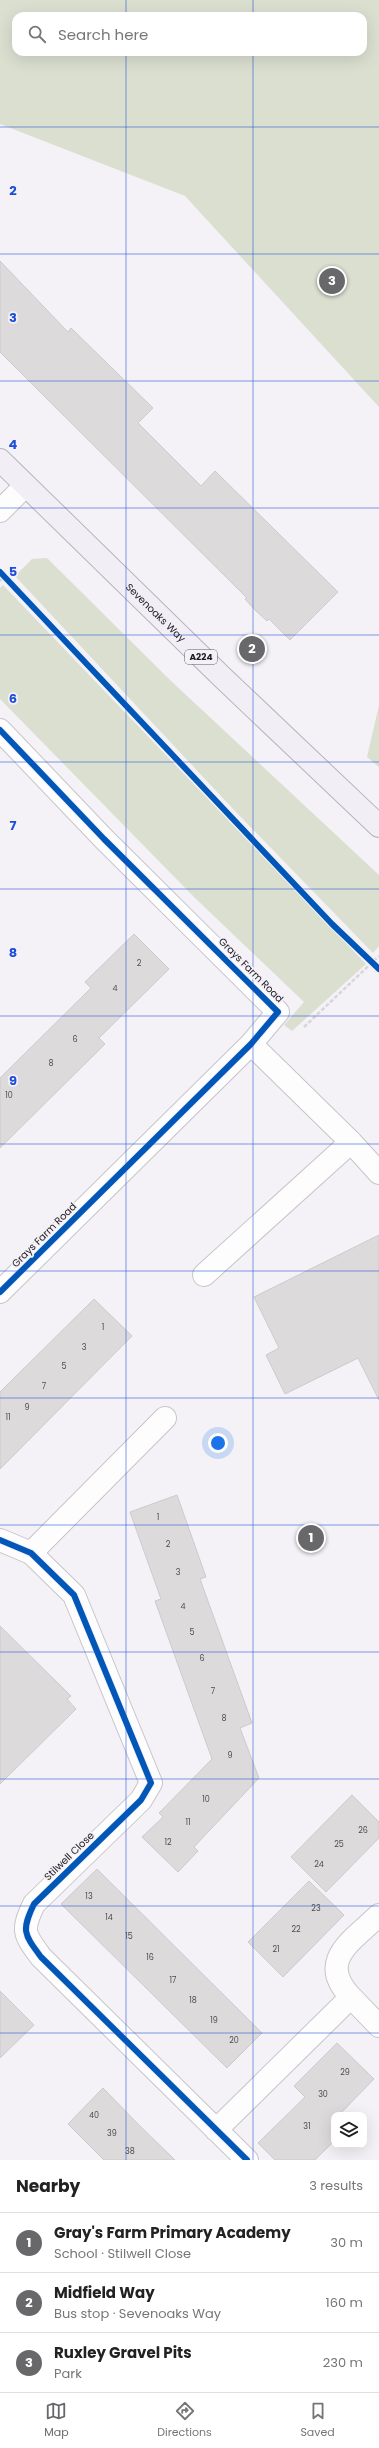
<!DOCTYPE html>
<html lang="en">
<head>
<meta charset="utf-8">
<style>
  body { margin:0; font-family:Poppins,sans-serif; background:#f2f2f2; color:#222 }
  .controls { position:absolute; right:12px; bottom:12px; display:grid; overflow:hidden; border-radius:8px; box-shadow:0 4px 16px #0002 }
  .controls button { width:36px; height:36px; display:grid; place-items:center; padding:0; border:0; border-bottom:1px solid #e0e0e0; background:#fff; color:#222; font:20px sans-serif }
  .you { position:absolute; left:218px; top:1443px; width:14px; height:14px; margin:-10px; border:3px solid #fff; border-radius:50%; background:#1a73e8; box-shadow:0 0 0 6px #1a73e833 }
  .badge { display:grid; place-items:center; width:26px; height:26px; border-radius:50%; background:#68676a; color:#fff; font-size:13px; font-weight:700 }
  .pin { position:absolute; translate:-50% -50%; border:2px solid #fff; box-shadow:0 1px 4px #0006 }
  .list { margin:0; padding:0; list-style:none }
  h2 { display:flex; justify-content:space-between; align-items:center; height:52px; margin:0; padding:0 16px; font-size:17px }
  h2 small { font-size:13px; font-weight:400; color:#767676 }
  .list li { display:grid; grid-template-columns:26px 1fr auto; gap:12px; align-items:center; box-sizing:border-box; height:60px; padding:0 16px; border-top:1px solid #e0e0e0 }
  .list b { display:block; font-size:15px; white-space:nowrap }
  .list p { margin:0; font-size:13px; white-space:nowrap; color:#767676 }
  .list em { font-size:13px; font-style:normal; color:#767676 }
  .icon { flex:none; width:22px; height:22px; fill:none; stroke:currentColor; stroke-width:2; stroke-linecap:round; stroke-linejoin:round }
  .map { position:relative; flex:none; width:379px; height:2160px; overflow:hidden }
  .search { position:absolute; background:#fff; box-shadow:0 4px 16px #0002; left:12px; right:12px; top:12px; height:44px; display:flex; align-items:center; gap:10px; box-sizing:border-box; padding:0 14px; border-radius:12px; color:#767676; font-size:15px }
  .sheet { height:232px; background:#fff }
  nav { display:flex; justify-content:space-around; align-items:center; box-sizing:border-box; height:56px; border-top:1px solid #e0e0e0; background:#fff; font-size:11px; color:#767676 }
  nav a { display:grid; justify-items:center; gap:2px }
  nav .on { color:#68676a }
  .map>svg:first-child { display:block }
  .green { fill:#dadfd0; fill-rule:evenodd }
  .building { fill:#dddadc; stroke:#cccacc }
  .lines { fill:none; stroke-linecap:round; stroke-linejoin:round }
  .minor-casing { stroke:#c7c5c9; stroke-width:24 }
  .major-casing { stroke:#b8b3c1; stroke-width:24 }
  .path { stroke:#d7d7d8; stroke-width:2.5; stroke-dasharray:4 2; stroke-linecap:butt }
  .minor { stroke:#fdfdfe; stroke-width:22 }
  .major { stroke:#f1eef5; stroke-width:22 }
  .cycleway-casing { stroke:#f4f1f8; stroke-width:8 }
  .cycleway { stroke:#0057b8; stroke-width:6 }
  .grid { fill:none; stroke:#1d4ed8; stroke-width:1; stroke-opacity:0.55 }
  .labels { text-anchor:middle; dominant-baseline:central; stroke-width:3.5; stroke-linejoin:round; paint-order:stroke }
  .number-label { font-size:8px; fill:#4e4c4e }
  .shield { fill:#f4f1f8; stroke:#5e5c5f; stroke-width:1 }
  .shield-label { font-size:9px; font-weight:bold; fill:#1d1c1e }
  .street-label { font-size:10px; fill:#1d1c1e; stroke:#f4f1f8 }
  .grid-label { font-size:13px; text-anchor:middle; font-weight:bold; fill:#1d4ed8; stroke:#f4f1f8; stroke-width:3.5; stroke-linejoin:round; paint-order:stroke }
</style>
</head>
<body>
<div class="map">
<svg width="379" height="2160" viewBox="0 0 379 2160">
  <rect width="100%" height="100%" fill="#f4f2f7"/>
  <path class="green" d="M 0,0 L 379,0 L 379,407 L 185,196 L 0,124 ZM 16,16 L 363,16 L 363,52 L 16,52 Z
    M 47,558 L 170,680 L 379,875 L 379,946 L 373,953 L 234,810 L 15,576 L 32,559 Z
    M 3,585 L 366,964 L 292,1031 L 284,1025 L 304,1002 L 194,897 L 0,699 L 0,588 Z
    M 379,705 L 379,767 L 367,757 Z"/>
  <path class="building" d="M 0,261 L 68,332 L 71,328 L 153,408 L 138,423 L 201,486 L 215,471 L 338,592 L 290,640 L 269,619 L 267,621 L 255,610 L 245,599 L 247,598 L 0,352 Z
    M 134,934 L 169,969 L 99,1038 L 105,1044 L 0,1148 L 0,1078 L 91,988 L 85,982 Z
    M 379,1235 L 379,1400 L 358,1358 L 285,1394 L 266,1355 L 279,1348 L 254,1297 Z
    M 94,1299 L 132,1336 L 0,1469 L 0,1392 Z
    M 177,1495 L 206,1577 L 200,1579 L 252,1723 L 240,1728 L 259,1778 L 194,1847 L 198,1851 L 178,1872 L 142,1837 L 163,1817 L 159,1813 L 212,1759 L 155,1601 L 161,1599 L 130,1512 Z
    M 0,1626 L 71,1696 L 67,1699 L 76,1709 L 0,1784 Z
    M 352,1795 L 379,1822 L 379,1838 L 326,1892 L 291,1857 Z
    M 97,1869 L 262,2033 L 227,2068 L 61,1904 Z
    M 309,1881 L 344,1915 L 283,1977 L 248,1942 Z
    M 0,1991 L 34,2025 L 0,2058 Z
    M 337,2043 L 374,2079 L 339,2115 L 334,2115 L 334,2141 L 315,2160 L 275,2160 L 258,2143 L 305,2097 L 294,2086 Z
    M 103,2088 L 138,2124 L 175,2160 L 104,2160 L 68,2124 Z"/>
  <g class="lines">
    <g class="minor-casing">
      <path id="minor" d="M 0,511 L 25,486
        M 0,730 L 104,839 L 278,1012 L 251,1044 L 0,1292
        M 251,1044 L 351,1142 L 379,1173
        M 204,1275 L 351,1142
        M 0,1540 L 31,1553 L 74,1595 L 151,1783 L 141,1800 L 34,1904 C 21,1931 24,1934 41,1957 L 247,2160
        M 31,1553 L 165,1418
        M 351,1997 L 379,2026
        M 216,2130 L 351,1997 C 316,1961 352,1941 379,1915"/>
    </g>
    <g class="major-casing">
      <g id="major">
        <path id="s1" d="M 0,460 L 222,677 L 379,826"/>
      </g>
    </g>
    <path class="path" d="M 0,581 L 4,576
      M 304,1027 L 379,956"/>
    <use href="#minor" class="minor"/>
    <use href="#major" class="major"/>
    <g class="cycleway-casing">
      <path id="cycleway" d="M 0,572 L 332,924 L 379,969
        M 0,730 L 104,839 L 278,1012 L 251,1044 L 0,1292
        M 0,1540 L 31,1553 L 74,1595 L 151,1783 L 141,1800 L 34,1904 C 21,1931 24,1934 41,1957 L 247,2160"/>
    </g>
    <use href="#cycleway" class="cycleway"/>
  </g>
  <path class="grid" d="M 126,0 L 126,16M 253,0 L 253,16M 126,52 L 126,2160M 253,52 L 253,2160M 0,127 L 379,127M 0,254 L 379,254M 0,381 L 379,381M 0,508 L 379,508M 0,635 L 379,635M 0,762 L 379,762M 0,889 L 379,889M 0,1016 L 379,1016M 0,1144 L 379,1144M 0,1271 L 379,1271M 0,1398 L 379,1398M 0,1525 L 379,1525M 0,1652 L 379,1652M 0,1779 L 379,1779M 0,1906 L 379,1906M 0,2033 L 379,2033"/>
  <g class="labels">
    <g class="number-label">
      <text x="139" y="963">2</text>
      <text x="115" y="988">4</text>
      <text x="75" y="1039">6</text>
      <text x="51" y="1063">8</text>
      <text x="9" y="1095">10</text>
      <text x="103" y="1327">1</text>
      <text x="84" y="1347">3</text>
      <text x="64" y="1366">5</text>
      <text x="44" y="1386">7</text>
      <text x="27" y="1407">9</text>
      <text x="8" y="1417">11</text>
      <text x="158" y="1517">1</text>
      <text x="168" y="1544">2</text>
      <text x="178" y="1572">3</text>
      <text x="183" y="1606">4</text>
      <text x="192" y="1632">5</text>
      <text x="202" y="1658">6</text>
      <text x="213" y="1691">7</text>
      <text x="224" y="1718">8</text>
      <text x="230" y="1755">9</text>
      <text x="206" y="1799">10</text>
      <text x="188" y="1822">11</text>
      <text x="363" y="1830">26</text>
      <text x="168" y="1842">12</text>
      <text x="339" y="1844">25</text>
      <text x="319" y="1864">24</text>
      <text x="89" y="1896">13</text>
      <text x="316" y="1908">23</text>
      <text x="109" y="1917">14</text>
      <text x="296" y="1929">22</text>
      <text x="129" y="1936">15</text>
      <text x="276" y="1949">21</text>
      <text x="150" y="1957">16</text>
      <text x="173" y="1980">17</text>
      <text x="193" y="2000">18</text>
      <text x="214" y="2020">19</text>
      <text x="234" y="2040">20</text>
      <text x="345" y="2072">29</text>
      <text x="323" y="2094">30</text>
      <text x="94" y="2115">40</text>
      <text x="307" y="2126">31</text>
      <text x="112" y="2133">39</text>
      <text x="130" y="2151">38</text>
    </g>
    <rect class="shield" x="185" y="650" width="32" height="14" rx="3"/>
    <g class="shield-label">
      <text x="201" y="657">A224</text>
    </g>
    <g class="street-label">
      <text stroke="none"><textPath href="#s1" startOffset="218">Sevenoaks Way</textPath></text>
      <text transform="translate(251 970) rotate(45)">Grays Farm Road</text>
      <text transform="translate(44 1235) rotate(-45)">Grays Farm Road</text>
      <text transform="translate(69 1856) rotate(-44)">Stilwell Close</text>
    </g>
  </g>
  <g class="grid-label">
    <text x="13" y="195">2</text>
    <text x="13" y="322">3</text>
    <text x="13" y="449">4</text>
    <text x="13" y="576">5</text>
    <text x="13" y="703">6</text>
    <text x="13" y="830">7</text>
    <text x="13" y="957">8</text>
    <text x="13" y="1085">9</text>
  </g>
</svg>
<div class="controls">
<button><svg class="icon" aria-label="layers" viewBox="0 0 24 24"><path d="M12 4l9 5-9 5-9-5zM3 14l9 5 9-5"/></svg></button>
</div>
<div class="you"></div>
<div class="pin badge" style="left:311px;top:1538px">1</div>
<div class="pin badge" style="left:252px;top:649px">2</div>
<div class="pin badge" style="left:332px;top:281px">3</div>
<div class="search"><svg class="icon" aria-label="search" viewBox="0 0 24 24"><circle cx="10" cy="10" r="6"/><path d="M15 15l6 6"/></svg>Search here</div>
</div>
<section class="sheet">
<h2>Nearby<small>3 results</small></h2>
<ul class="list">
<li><span class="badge">1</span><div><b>Gray's Farm Primary Academy</b><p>School · Stilwell Close</p></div><em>30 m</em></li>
<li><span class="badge">2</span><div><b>Midfield Way</b><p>Bus stop · Sevenoaks Way</p></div><em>160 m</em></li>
<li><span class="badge">3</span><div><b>Ruxley Gravel Pits</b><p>Park</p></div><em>230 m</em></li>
</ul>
</section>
<nav>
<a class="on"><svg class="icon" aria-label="map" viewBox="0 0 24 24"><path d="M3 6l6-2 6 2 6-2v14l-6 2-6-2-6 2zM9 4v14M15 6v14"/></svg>Map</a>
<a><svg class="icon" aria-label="directions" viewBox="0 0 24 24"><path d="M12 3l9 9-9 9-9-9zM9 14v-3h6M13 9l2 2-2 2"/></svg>Directions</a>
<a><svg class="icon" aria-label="saved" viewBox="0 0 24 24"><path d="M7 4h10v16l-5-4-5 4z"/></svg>Saved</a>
</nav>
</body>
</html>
